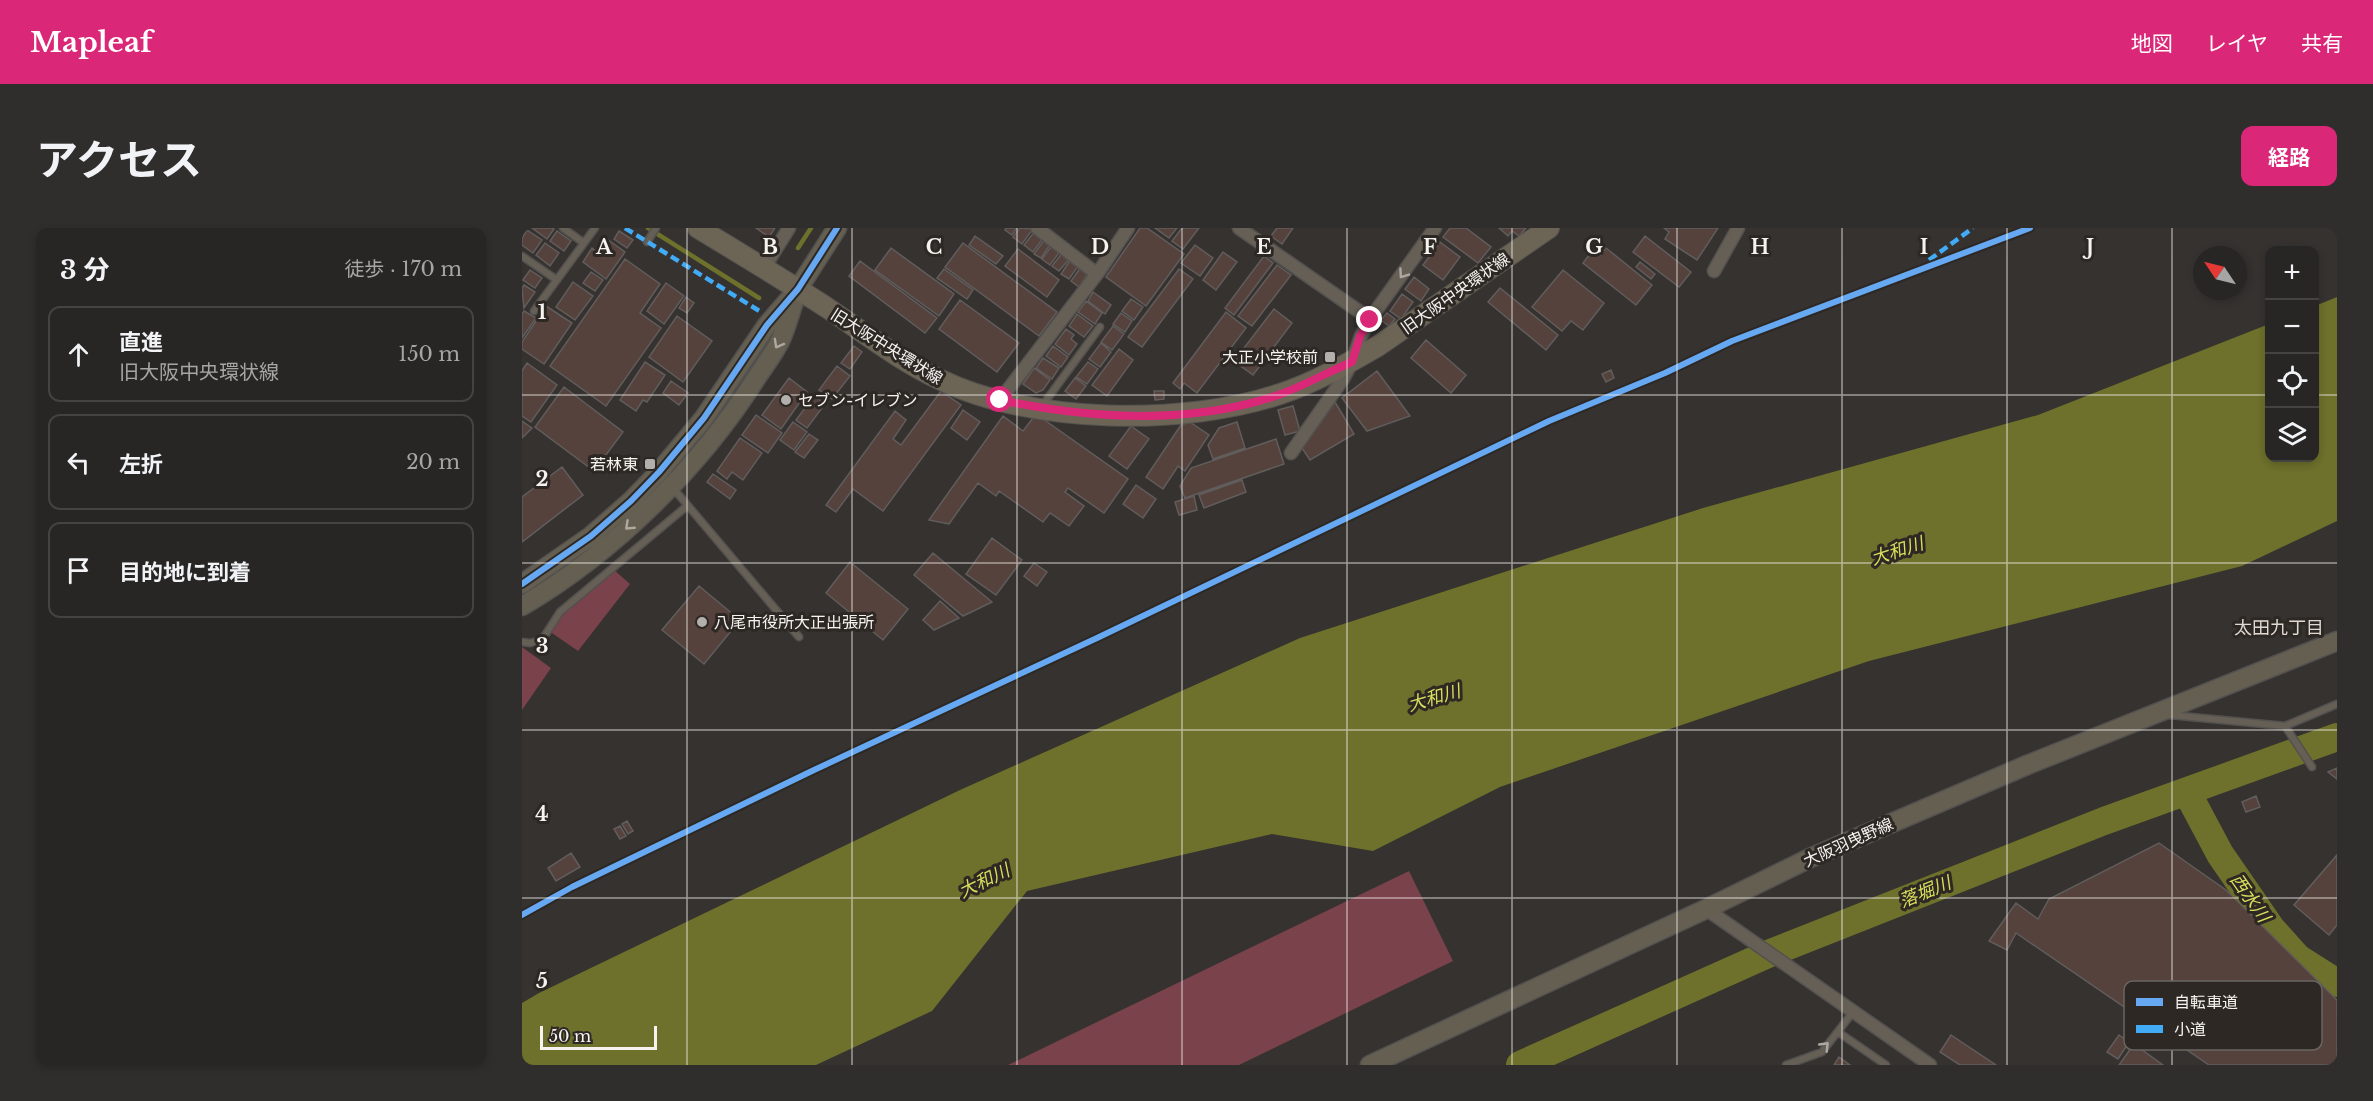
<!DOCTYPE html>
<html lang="ja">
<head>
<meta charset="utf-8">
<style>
  body { margin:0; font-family:"Libre Baskerville","Noto Sans JP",serif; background:#302e2c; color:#f1f3f6 }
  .controls { position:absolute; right:18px; top:18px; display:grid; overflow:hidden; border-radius:12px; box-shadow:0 3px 9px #0003 }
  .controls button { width:54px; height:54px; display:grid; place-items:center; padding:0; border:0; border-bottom:2px solid #444341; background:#282624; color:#f1f3f6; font:30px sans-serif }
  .compass { position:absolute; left:1671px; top:18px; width:54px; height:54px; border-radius:50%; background:#282624; box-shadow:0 3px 9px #0003; rotate:305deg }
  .scale { position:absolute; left:18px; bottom:15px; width:117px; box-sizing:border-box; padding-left:6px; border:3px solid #f5f2ef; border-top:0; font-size:16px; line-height:21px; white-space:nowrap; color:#f5f2ef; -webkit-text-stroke:4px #2d2824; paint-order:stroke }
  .stop { position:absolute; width:18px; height:18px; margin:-14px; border:4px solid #db2777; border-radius:50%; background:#fff }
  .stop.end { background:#db2777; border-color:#fff; box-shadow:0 2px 6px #0008 }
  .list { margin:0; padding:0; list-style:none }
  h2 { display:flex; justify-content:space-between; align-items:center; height:78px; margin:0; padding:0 24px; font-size:26px }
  h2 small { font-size:20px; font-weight:400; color:#a5a5a6 }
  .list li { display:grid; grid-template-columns:39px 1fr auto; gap:18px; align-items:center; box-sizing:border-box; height:96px; margin:0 12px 12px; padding:0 12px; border:2px solid #444341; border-radius:12px }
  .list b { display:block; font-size:22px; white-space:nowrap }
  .list p { margin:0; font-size:20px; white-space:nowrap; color:#a5a5a6 }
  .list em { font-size:20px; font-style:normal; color:#a5a5a6 }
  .icon { flex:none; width:33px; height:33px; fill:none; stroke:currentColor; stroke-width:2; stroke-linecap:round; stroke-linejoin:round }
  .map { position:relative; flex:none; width:1815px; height:837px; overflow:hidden; border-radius:12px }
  header { display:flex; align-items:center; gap:36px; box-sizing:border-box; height:84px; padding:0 30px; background:#db2777; color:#fff }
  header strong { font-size:28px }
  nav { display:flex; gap:33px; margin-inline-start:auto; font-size:21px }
  .intro { display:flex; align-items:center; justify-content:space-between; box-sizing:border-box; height:144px; padding:0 36px }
  h1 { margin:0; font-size:42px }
  .button { padding:15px 27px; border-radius:12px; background:#db2777; color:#fff; font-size:21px; font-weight:700 }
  main { display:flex; gap:36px; padding:0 36px }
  aside { flex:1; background:#282624; border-radius:12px; box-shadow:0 3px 9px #0003 }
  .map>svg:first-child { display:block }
  .green { fill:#7a424b }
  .water { fill:#6e712b }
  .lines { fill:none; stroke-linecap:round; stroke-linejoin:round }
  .stream { stroke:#6e712b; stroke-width:4.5 }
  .river { stroke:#6e712b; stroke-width:28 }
  .building { fill:#55423d; stroke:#605d5c; stroke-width:1.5 }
  .lane-casing { stroke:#53514f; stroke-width:9 }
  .street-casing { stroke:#53514f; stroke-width:15 }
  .secondary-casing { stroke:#53514f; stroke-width:21 }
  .primary-casing { stroke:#53514f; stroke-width:22 }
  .lane { stroke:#655f55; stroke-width:6 }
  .street { stroke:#655f55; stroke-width:12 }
  .secondary { stroke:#655f52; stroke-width:18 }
  .primary { stroke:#6c6555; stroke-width:20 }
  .quiet { stroke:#42abf6; stroke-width:4.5; stroke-dasharray:9 4.5; stroke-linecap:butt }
  .cycleway-casing { stroke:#2d2824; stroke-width:10 }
  .cycleway { stroke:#66a8f1; stroke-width:6 }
  .oneway { stroke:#ada8a2 }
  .oneway2 { stroke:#ada8a0 }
  .route { stroke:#db2777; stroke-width:8 }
  .grid { fill:none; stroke:#f5f2ef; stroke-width:1.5; stroke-opacity:0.55 }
  .poi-dot { fill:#b2afac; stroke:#2d2824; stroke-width:2 }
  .labels { text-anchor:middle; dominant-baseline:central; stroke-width:6; stroke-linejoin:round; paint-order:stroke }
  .street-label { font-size:16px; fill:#f5f2ef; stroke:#2d2824 }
  .poi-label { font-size:16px; fill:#f5f2ef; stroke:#2d2824; text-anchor:end }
  .water-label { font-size:18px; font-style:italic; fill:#d9de5b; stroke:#2d2824 }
  .neighbourhood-label { font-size:18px; fill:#dfd8d3; stroke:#2d2824 }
  .key { fill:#2d2824; stroke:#696561; stroke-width:1.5 }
  .key-label { font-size:16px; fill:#f5f2ef }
  .grid-label { font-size:20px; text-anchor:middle; font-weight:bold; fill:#f5f2ef; stroke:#2d2824; stroke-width:6; stroke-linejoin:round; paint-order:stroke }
</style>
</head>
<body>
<header>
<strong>Mapleaf</strong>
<nav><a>地図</a><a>レイヤ</a><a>共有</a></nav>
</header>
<div class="intro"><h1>アクセス</h1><a class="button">経路</a></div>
<main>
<aside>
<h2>3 分<small>徒歩 · 170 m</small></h2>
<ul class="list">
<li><svg class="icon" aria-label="ahead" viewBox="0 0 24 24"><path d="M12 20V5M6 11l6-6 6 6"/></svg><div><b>直進</b><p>旧大阪中央環状線</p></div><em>150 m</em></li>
<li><svg class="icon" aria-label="left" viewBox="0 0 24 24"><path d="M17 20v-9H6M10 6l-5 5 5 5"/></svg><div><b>左折</b></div><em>20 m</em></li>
<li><svg class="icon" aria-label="arrive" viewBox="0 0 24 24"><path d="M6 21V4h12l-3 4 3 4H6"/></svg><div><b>目的地に到着</b></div></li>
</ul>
</aside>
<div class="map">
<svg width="1815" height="837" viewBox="0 0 1815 837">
  <rect width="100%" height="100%" fill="#353230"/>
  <path class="green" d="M 91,341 L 108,356 L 56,423 L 27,403 L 32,393 Z
    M 0,419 L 29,440 L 0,482 Z
    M 887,643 L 931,733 L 717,837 L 486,837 Z"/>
  <path class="water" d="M 1815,69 L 1815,293 L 1720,338 L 1347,433 L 978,559 L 851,623 L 750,606 L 505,663 L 410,783 L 294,837 L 0,837 L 0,775 L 17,765 L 438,562 L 778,410 L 1181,280 L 1516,187 L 1747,96 L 1748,230 L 1792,230 L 1793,78 Z"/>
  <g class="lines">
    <path class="stream" d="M 126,0 L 237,70
      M 276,20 L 289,0"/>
    <path class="river" d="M 1665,564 L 1698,626 L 1749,700 L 1776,730 L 1815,755
      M 998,837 L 1246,726 L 1582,593 L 1815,509"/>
  </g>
  <path class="building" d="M 10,0 L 30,0 L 32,1 L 25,11 Z
    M 234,0 L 253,0 L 247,9 Z
    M 484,0 L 495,0 L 490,7 L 483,2 Z
    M 498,0 L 511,1 L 500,16 L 491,9 Z
    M 618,0 L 625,0 L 662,26 L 624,78 L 584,49 Z
    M 633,0 L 655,0 L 647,10 Z
    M 660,0 L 677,0 L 661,21 L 650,13 Z
    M 755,0 L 771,0 L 760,16 L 749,8 Z
    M 928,0 L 944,0 L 969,19 L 956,35 L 921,9 Z
    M 977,0 L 1004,0 L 997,8 L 990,3 L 986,8 Z
    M 1142,0 L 1196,0 L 1175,32 L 1143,11 L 1147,4 Z
    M 5,2 L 20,12 L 11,25 L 0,17 L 0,10 Z
    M 35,3 L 49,13 L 42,23 L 28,13 Z
    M 97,3 L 111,12 L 105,20 L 92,11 Z
    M 513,3 L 522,9 L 511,24 L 502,17 Z
    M 453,8 L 481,28 L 474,36 L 447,17 Z
    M 1123,8 L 1169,44 L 1157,59 L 1111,24 Z
    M 85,11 L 103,24 L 84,51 L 61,34 L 70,20 L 75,24 Z
    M 523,11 L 529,15 L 519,30 L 512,26 Z
    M 918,14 L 938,29 L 921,52 L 901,37 Z
    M 23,15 L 37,25 L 28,38 L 14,27 Z
    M 441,15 L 535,84 L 517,108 L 423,39 Z
    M 531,16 L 539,22 L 528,37 L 520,31 Z
    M 673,17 L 691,30 L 678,48 L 659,35 Z
    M 369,20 L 432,66 L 417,88 L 353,42 Z
    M 1084,20 L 1130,57 L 1114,77 L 1061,35 L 1071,22 L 1078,27 Z
    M 496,21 L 537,52 L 525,69 L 483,38 Z
    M 541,24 L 548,30 L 537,43 L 530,38 Z
    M 701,24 L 715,34 L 694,62 L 681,52 Z
    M 742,28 L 751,35 L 712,87 L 703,80 Z
    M 103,31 L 138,56 L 118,85 L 139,100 L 84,178 L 28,138 Z
    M 549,31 L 557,37 L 547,51 L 539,46 Z
    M 338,33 L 415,90 L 403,105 L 327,48 Z
    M 1118,34 L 1133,46 L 1129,51 L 1114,39 Z
    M 755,37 L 769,47 L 730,98 L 716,88 Z
    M 559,39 L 567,44 L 557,59 L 549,53 Z
    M 422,41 L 451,62 L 445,71 L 415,50 Z
    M 657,41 L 671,51 L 620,119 L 606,109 Z
    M 8,42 L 20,50 L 13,60 L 1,52 Z
    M 1041,42 L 1082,75 L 1061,102 L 1049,93 L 1040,103 L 1010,79 Z
    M 69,44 L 81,52 L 73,63 L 61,55 Z
    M 892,49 L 907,61 L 899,73 L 883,61 Z
    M 51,54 L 71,68 L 53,92 L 34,79 Z
    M 144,55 L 162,68 L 142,96 L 125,83 Z
    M 2,57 L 13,64 L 2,80 L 0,60 Z
    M 978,60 L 1036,107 L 1024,122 L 966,74 Z
    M 571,64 L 589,77 L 583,86 L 566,73 Z
    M 880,66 L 891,74 L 879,91 L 868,83 Z
    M 164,69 L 172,75 L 165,85 L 157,80 Z
    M 609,71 L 621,79 L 612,92 L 600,83 Z
    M 438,72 L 497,115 L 475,144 L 417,101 Z
    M 564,73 L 580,85 L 573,96 L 556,84 Z
    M 24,78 L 50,95 L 22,136 L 0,121 L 0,114 Z
    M 752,81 L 770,95 L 731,147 L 712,133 Z
    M 2,83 L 14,90 L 0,110 L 0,86 Z
    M 704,84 L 724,100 L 675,165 L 662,155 L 658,161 L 651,155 Z
    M 599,85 L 610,93 L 603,104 L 591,96 Z
    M 865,85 L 873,91 L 867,98 L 859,92 Z
    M 555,86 L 571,98 L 562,109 L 547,98 Z
    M 155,88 L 190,113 L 161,154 L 127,129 Z
    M 591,98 L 602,106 L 590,122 L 579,114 Z
    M 544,101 L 552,107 L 549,111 L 555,116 L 547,127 L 533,116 Z
    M 904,112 L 944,147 L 929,165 L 889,130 Z
    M 579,115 L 589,124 L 578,139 L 567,131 Z
    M 332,118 L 340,124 L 328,141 L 319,135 Z
    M 531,118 L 546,129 L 539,139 L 524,128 Z
    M 597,121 L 611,132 L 585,168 L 570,157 Z
    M 521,130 L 537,140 L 530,151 L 514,140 Z
    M 123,134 L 143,147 L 125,174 L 121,172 L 114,183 L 98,172 Z
    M 566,134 L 576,141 L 565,156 L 554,149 Z
    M 5,135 L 35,157 L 9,194 L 0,188 L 0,143 Z
    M 315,138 L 328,148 L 310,171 L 297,162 Z
    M 512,140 L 528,152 L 521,162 L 514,165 L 501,156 Z
    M 1089,142 L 1092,150 L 1084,154 L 1080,146 Z
    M 855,143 L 888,188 L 845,203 L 820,170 Z
    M 267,150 L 285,164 L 259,201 L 240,187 Z
    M 553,150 L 564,158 L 554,171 L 543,163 Z
    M 149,153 L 166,165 L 157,177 L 141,165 Z
    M 42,159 L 101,204 L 72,243 L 13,199 Z
    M 419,163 L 439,177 L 361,283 L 331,261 L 314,284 L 304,277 L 373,183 L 384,192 L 371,211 L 379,217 Z
    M 632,163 L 642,163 L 642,171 L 633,172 Z
    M 292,168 L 303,176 L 285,200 L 274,192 Z
    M 813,174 L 832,206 L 788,232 L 780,220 Z
    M 771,178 L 778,203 L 763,207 L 756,182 Z
    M 441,182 L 458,194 L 445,212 L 429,200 Z
    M 514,186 L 606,251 L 582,285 L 546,260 L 543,264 L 562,278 L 547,298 L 528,285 L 521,294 L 477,263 L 474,268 L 456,255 L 427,296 L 407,292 L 481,188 L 501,203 Z
    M 234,187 L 260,205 L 246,225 L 220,207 Z
    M 0,193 L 10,200 L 0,210 Z
    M 271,194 L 285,204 L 272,222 L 258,212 Z
    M 668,194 L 687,207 L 663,243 L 656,238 L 641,261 L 624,249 L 659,197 Z
    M 715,194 L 723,220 L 691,231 L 686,217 L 697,200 Z
    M 609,198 L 627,211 L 605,241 L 587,228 Z
    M 287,206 L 296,212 L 282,230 L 273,224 Z
    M 218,210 L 240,225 L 221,252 L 210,244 L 205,251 L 195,243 Z
    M 754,211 L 762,236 L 663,270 L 658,258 L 669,240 Z
    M 40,239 L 61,267 L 0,314 L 0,269 Z
    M 191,246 L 214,262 L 208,271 L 185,254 Z
    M 720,252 L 724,264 L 682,280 L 677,267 Z
    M 614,257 L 634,271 L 621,290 L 601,276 Z
    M 672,268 L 675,282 L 657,287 L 653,274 Z
    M 470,310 L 500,332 L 474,367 L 444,346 Z
    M 411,325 L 470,374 L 441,388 L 392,347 Z
    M 328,334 L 386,381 L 361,412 L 304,365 Z
    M 512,335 L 525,344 L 515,358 L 502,348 Z
    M 177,358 L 218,392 L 182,436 L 140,402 Z
    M 418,373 L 437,390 L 412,402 L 401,392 Z
    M 1815,540 L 1815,551 L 1806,544 Z
    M 1734,568 L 1738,579 L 1724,584 L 1720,574 Z
    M 105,593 L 111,603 L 106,606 L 100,596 Z
    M 98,598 L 104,608 L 98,611 L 92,601 Z
    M 1637,615 L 1704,662 L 1815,772 L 1815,837 L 1687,837 L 1494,705 L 1485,722 L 1467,713 L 1494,675 L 1516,691 L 1527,671 Z
    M 49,625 L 58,639 L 34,653 L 26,640 Z
    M 1815,627 L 1815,697 L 1807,707 L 1772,677 Z
    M 1429,807 L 1474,837 L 1438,837 L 1418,824 Z
    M 1597,807 L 1607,814 L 1596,831 L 1585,824 Z
    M 1612,816 L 1641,837 L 1597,837 Z
    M 1317,829 L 1328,837 L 1312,837 Z"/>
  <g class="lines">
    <g class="lane-casing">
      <path id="lane" d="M 41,0 L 62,15
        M 125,14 L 134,0
        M 0,28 L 35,52
        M 12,83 L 73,0
        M 520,178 L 578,99
        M 151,260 L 277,409
        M 0,414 L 8,415 L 20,412 L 38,384 L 165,278
        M 1648,487 L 1763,498 L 1815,476
        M 1763,498 L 1790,539
        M 1316,804 L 1364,837
        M 1264,837 L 1300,824 L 1331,784"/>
    </g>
    <g class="street-casing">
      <path id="street" d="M 515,0 L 575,46
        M 717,0 L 848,91
        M 242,40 L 267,0
        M 1192,43 L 1216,0
        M 478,172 L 578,42 L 606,0
        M 769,225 L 821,151 L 830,134 L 839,108 L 848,91 L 913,0
        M 1184,681 L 1408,837"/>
    </g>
    <g class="secondary-casing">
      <path id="secondary" d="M 0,356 L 69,308 L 109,273 L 137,244 L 182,190 L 245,97 L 276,61 L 315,0
        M 0,378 C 92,324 178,239 235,149 C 243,137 253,124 259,111 C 265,98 268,84 273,71
        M 848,837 L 1184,681 L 1288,630 L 1505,537 L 1815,413"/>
    </g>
    <g class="primary-casing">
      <path id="primary" d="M 176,0 C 219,26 262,52 304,79 C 341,104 378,133 419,152 C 509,196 664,198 758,166 C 792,155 825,136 856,118 L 1027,0"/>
    </g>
    <use href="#lane" class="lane"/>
    <use href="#street" class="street"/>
    <use href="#secondary" class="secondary"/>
    <use href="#primary" class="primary"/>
    <path class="quiet" d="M 103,0 L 239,84
      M 1407,32 L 1451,0"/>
    <g class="cycleway-casing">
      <path id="cycleway" d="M 0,356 L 69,308 L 109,273 L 137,244 L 182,190 L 245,97 L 276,61 L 315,0
        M 0,687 L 50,659 L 292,542 L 575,410 L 1027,193 L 1143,145 L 1210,113 L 1508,0"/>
    </g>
    <use href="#cycleway" class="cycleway"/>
  </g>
  <defs><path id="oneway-chevron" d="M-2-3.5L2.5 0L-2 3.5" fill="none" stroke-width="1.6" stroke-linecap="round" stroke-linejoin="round" transform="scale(1.5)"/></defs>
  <g class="oneway">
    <use href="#oneway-chevron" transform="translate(881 46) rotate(125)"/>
    <use href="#oneway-chevron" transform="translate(1303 818) rotate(-46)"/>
  </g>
  <g class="oneway2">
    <use href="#oneway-chevron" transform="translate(256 116) rotate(119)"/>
    <use href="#oneway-chevron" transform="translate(107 298) rotate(137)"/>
  </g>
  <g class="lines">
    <path class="route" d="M 478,172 C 569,191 669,198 759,166 C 783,157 806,144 830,134 L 838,108 L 848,92"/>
  </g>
  <path class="grid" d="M 165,0 L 165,837M 330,0 L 330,837M 495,0 L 495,837M 660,0 L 660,837M 825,0 L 825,837M 990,0 L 990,837M 1155,0 L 1155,837M 1320,0 L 1320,837M 1485,0 L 1485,837M 1650,0 L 1650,837M 0,167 L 1748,167M 1792,167 L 1815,167M 0,335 L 1815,335M 0,502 L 1815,502M 0,670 L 1815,670"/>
  <g class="poi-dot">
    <rect x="802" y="123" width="12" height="12" rx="3"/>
    <circle cx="264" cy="172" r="6"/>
    <rect x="122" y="230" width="12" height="12" rx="3"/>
    <circle cx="180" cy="394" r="6"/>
  </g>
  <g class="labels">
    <g class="street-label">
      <text transform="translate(933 65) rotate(-35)">旧大阪中央環状線</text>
      <text transform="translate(365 118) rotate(32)">旧大阪中央環状線</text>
      <text transform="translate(1326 614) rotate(-24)">大阪羽曳野線</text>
    </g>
    <g class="poi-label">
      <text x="796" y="129">大正小学校前</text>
      <text x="276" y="172" text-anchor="start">セブン-イレブン</text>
      <text x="116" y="236">若林東</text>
      <text x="192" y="394" text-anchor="start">八尾市役所大正出張所</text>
    </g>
    <g class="water-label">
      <text transform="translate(1375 323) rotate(-18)">大和川</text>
      <text transform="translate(912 470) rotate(-16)">大和川</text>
      <text transform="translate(462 653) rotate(-26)">大和川</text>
      <text transform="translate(1403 664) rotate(-22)">落堀川</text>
      <text transform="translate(1728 670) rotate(55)">西水川</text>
    </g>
    <g class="neighbourhood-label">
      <text x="1757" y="400">太田九丁目</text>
    </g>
  </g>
  <rect x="1602" y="753" width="198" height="69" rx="9" class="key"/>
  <rect x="1614" y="770" width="27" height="8" fill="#66a8f1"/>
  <rect x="1614" y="797" width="27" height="8" fill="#42abf6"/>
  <g class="key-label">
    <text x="1652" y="780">自転車道</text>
    <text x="1652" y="807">小道</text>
  </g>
  <g class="grid-label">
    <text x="82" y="26">A</text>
    <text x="248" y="26">B</text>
    <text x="412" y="26">C</text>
    <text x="578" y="26">D</text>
    <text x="742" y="26">E</text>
    <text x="908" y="26">F</text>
    <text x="1072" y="26">G</text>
    <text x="1238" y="26">H</text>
    <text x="1402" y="26">I</text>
    <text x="1568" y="26">J</text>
    <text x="20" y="91">1</text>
    <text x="20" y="258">2</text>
    <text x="20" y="425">3</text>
    <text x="20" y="593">4</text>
    <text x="20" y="760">5</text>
  </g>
</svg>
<div class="controls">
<button>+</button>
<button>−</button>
<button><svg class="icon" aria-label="locate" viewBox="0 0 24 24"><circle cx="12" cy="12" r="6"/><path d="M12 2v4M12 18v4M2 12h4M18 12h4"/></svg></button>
<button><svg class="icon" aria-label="layers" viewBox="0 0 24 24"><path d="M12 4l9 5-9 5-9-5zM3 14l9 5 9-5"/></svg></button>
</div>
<svg class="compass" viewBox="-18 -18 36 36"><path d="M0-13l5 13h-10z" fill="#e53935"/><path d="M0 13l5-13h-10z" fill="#a5a5a6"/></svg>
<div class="scale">50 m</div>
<div class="stop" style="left:478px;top:172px"></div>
<div class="stop end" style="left:848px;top:92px"></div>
</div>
</main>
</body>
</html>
